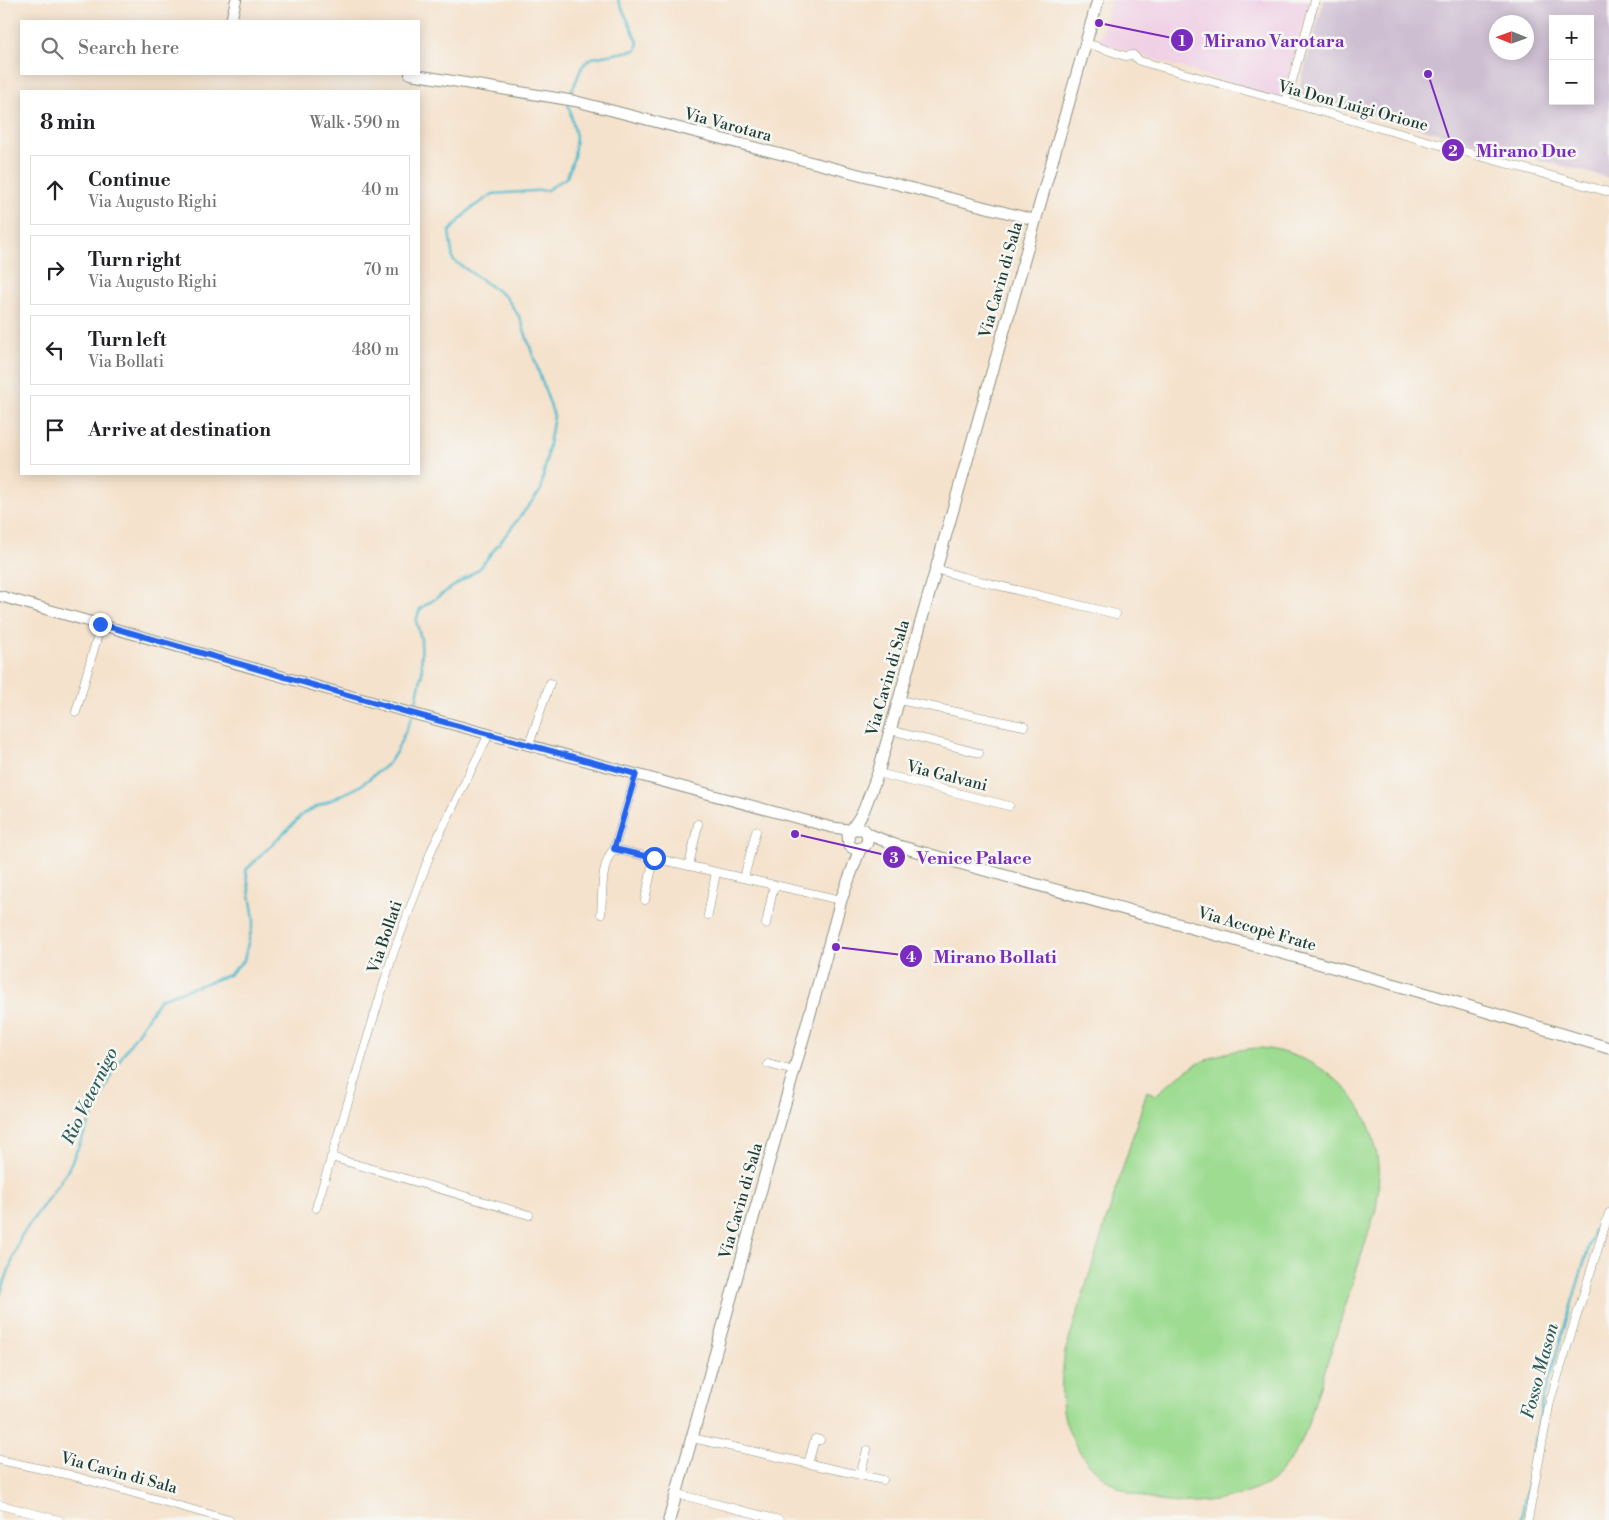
<!DOCTYPE html>
<html lang="en">
<head>
<meta charset="utf-8">
<style>
  body { margin:0; font-family:"Libre Bodoni",serif; background:#f2f2f2; color:#202124 }
  .controls { position:absolute; right:15px; top:15px; display:grid; overflow:hidden; border-radius:0px; box-shadow:0 2px 12px #0003 }
  .controls button { width:45px; height:45px; display:grid; place-items:center; padding:0; border:0; border-bottom:1px solid #e0e0e0; background:#fff; color:#202124; font:25px sans-serif }
  .compass { position:absolute; left:1489px; top:15px; width:45px; height:45px; border-radius:50%; background:#fff; box-shadow:0 2px 12px #0003; rotate:271deg }
  .stop { position:absolute; width:15px; height:15px; margin:-11px; border:4px solid #2563eb; border-radius:50%; background:#fff }
  .stop.end { background:#2563eb; border-color:#fff; box-shadow:0 1px 5px #0008 }
  .list { margin:0; padding:0; list-style:none }
  h2 { display:flex; justify-content:space-between; align-items:center; height:65px; margin:0; padding:0 20px; font-size:21px }
  h2 small { font-size:16px; font-weight:400; color:#757577 }
  .list li { display:grid; grid-template-columns:32px 1fr auto; gap:15px; align-items:center; box-sizing:border-box; height:70px; margin:0 10px 10px; padding:0 10px; border:1px solid #e0e0e0; border-radius:0px }
  .list b { display:block; font-size:19px; white-space:nowrap }
  .list p { margin:0; font-size:16px; white-space:nowrap; color:#757577 }
  .list em { font-size:16px; font-style:normal; color:#757577 }
  .icon { flex:none; width:28px; height:28px; fill:none; stroke:currentColor; stroke-width:2; stroke-linecap:round; stroke-linejoin:round }
  .map { position:relative; flex:none; width:1609px; height:1520px; overflow:hidden }
  .search { position:absolute; background:#fff; box-shadow:0 2px 12px #0003; left:20px; top:20px; width:400px; height:55px; display:flex; align-items:center; gap:12px; box-sizing:border-box; padding:0 18px; border-radius:0px; color:#757577; font-size:19px }
  .panel { position:absolute; background:#fff; box-shadow:0 2px 12px #0003; left:20px; top:90px; width:400px; height:385px; border-radius:0px }
  .map>svg:first-child { display:block }
  .built { fill:#f0d0e5 }
  .industrial { fill:#cebed2; fill-rule:evenodd }
  .green { fill:#9ddc91; stroke:#5e8c62 }
  .lines { fill:none; stroke-linecap:round; stroke-linejoin:round }
  .stream { stroke:#52bccd; stroke-width:2.5 }
  .minor-casing { stroke:#8a9080; stroke-width:9 }
  .tertiary-casing { stroke:#8a9080; stroke-width:12 }
  .secondary-casing { stroke:#8a9080; stroke-width:13 }
  .minor { stroke:#fff; stroke-width:8 }
  .tertiary { stroke:#fff; stroke-width:10 }
  .secondary { stroke:#fff; stroke-width:11 }
  .route { stroke:#2563eb; stroke-width:6 }
  .labels { text-anchor:middle; dominant-baseline:central; stroke-width:5; stroke-linejoin:round; paint-order:stroke }
  .street-label { font-size:16px; fill:#1f3d34; stroke:#f6f6f2 }
  .water-label { font-size:18px; font-style:italic; fill:#2c5d5a; stroke:#f6f6f2 }
  .leader { fill:none; stroke:#7b2cbf; stroke-width:2 }
  .callout-dot { fill:#7b2cbf; stroke:#f6f6f2; stroke-width:2 }
  .mark-label { font-size:15px; text-anchor:middle; font-weight:bold; fill:#fff }
  .callout-label { font-size:18px; text-anchor:middle; font-weight:bold; fill:#7b2cbf; stroke:#f6f6f2; stroke-width:5; stroke-linejoin:round; paint-order:stroke }
</style>
</head>
<body>
<div class="map">
<svg width="1609" height="1520" viewBox="0 0 1609 1520">
  <rect width="100%" height="100%" fill="#f6f6f2"/>
  <filter id="ink" filterUnits="userSpaceOnUse"><feTurbulence type="fractalNoise" baseFrequency=".02" numOctaves="2"/><feDisplacementMap in="SourceGraphic" scale="10" xChannelSelector="R" yChannelSelector="G"/><feConvolveMatrix kernelMatrix="1 2 1 2 8 2 1 2 1" color-interpolation-filters="sRGB"/></filter>
  <filter id="wash" filterUnits="userSpaceOnUse"><feTurbulence type="fractalNoise" baseFrequency=".0096" numOctaves="4" result="noise"/><feDisplacementMap in="SourceGraphic" scale="20" xChannelSelector="R" yChannelSelector="G"/><feGaussianBlur stdDeviation="1.12" result="paint"/><feColorMatrix in="noise" values="0 0 0 0 0 0 0 0 0 0 0 0 0 0 0 0 0 1.4 0 .05"/><feComposite in="paint" operator="in"/></filter>
  <g filter="url(#wash)">
    <rect width="100%" height="100%" fill="#f5e2cc"/>
    <path class="built" d="M 1111,0 L 1310,0 L 1281,99 L 1099,42 Z"/>
    <path class="industrial" d="M 1324,0 L 1609,0 L 1609,178 L 1297,96 ZM 1553,19 L 1590,19 L 1590,101 L 1553,101 ZM 1496,22 L 1526,22 L 1526,52 L 1496,52 Z"/>
    <path class="green" d="M 1262,1048 C 1347,1060 1390,1126 1376,1209 L 1306,1430 C 1299,1451 1285,1468 1270,1483 C 1198,1520 1092,1510 1065,1420 C 1059,1397 1062,1374 1065,1352 L 1147,1091 L 1156,1095 C 1188,1065 1218,1049 1262,1048 Z"/>
    <g class="lines">
      <path class="stream" d="M 569,97 C 569,91 572,91 574,86 C 580,74 579,65 592,58 L 636,50 L 638,42 L 618,0
        M 414,712 L 422,673 L 421,639 L 416,621 L 420,609 L 479,569 L 541,490 L 554,416 L 520,318 L 506,297 L 453,260 L 449,232 L 470,209 L 493,194 L 547,190 L 567,177 L 574,157 L 576,136 L 568,103
        M 0,1295 L 21,1236 L 67,1172 L 113,1070 L 160,999 L 229,975 L 244,960 L 254,919 L 246,870 L 304,813 L 360,786 L 389,763 L 396,752 L 412,717
        M 1521,1520 L 1543,1398 L 1594,1230"/>
    </g>
  </g>
  <g filter="url(#ink)">
    <g class="lines">
      <g class="minor-casing">
        <path id="minor" d="M 1092,45 L 1125,56 L 1133,55 L 1140,61 L 1609,192
          M 1286,102 L 1315,0
          M 936,569 L 963,577 L 1116,614
          M 899,700 L 1024,726
          M 76,712 L 101,624
          M 890,730 L 979,753
          M 529,745 L 550,683
          M 878,773 L 1009,806
          M 636,774 L 614,849 L 841,900
          M 689,866 L 698,824
          M 744,878 L 756,831
          M 645,900 L 654,858
          M 601,914 C 603,894 600,864 614,849
          M 708,915 L 716,872
          M 766,924 L 774,885
          M 768,1064 L 794,1071
          M 331,1157 L 529,1215
          M 316,1208 L 393,954 L 432,849 L 489,734
          M 692,1438 L 883,1480
          M 0,1460 L 70,1475 L 229,1520
          M 808,1464 L 815,1439 L 820,1440
          M 860,1475 L 867,1450
          M 677,1494 L 779,1520
          M 0,1505 L 59,1520
          M 1528,1520 L 1550,1401 L 1609,1213"/>
      </g>
      <g class="tertiary-casing">
        <path id="tertiary" d="M 231,21 L 236,0
          M 410,74 L 575,101 L 1035,220
          M 0,596 L 407,712 L 830,827 L 851,830"/>
      </g>
      <g class="secondary-casing">
        <path id="secondary" d="M 853,829 L 863,829 L 868,834 L 867,843 C 862,850 855,851 849,845 L 848,835 L 863,812 L 878,773 L 1098,0
          M 868,834 L 895,845 L 1414,990 L 1609,1048
          M 669,1520 L 821,974 L 841,900 L 860,849"/>
      </g>
      <use href="#minor" class="minor"/>
      <use href="#tertiary" class="tertiary"/>
      <use href="#secondary" class="secondary"/>
    </g>
  </g>
  <g class="lines" filter="url(#ink)">
    <path class="route" d="M 100,624 L 407,712 L 636,774 L 614,849 L 654,858"/>
  </g>
  <g class="labels">
    <g class="street-label">
      <text transform="translate(1353 106) rotate(15)">Via Don Luigi Orione</text>
      <text transform="translate(728 125) rotate(15)">Via Varotara</text>
      <text transform="translate(1001 280) rotate(-74)">Via Cavin di Sala</text>
      <text transform="translate(888 678) rotate(-74)">Via Cavin di Sala</text>
      <text transform="translate(947 776) rotate(14)">Via Galvani</text>
      <text transform="translate(1257 929) rotate(16)">Via Accopè Frate</text>
      <text transform="translate(385 937) rotate(-71)">Via Bollati</text>
      <text transform="translate(741 1201) rotate(-74)">Via Cavin di Sala</text>
      <text transform="translate(119 1473) rotate(15)">Via Cavin di Sala</text>
    </g>
    <g class="water-label">
      <text transform="translate(90 1096) rotate(-64)">Rio Veternigo</text>
      <text transform="translate(1540 1371) rotate(-75)">Fosso Mason</text>
    </g>
  </g>
  <path class="leader" d="M1099 23L1182 40M1428 74L1453 150M795 834L894 857M836 947L911 956"/>
  <g class="callout-dot">
    <circle cx="1099" cy="23" r="5"/>
    <circle cx="1428" cy="74" r="5"/>
    <circle cx="795" cy="834" r="5"/>
    <circle cx="836" cy="947" r="5"/>
    <circle cx="1182" cy="40" r="12"/>
    <circle cx="1453" cy="150" r="12"/>
    <circle cx="894" cy="857" r="12"/>
    <circle cx="911" cy="956" r="12"/>
  </g>
  <g class="mark-label">
    <text x="1182" y="46">1</text>
    <text x="1453" y="156">2</text>
    <text x="894" y="863">3</text>
    <text x="911" y="962">4</text>
  </g>
  <g class="callout-label">
    <text x="1274" y="47">Mirano Varotara</text>
    <text x="1526" y="157">Mirano Due</text>
    <text x="974" y="864">Venice Palace</text>
    <text x="995" y="963">Mirano Bollati</text>
  </g>
</svg>
<div class="controls">
<button>+</button>
<button>−</button>
</div>
<svg class="compass" viewBox="-18 -18 36 36"><path d="M0-13l5 13h-10z" fill="#e53935"/><path d="M0 13l5-13h-10z" fill="#757577"/></svg>
<div class="stop" style="left:654px;top:858px"></div>
<div class="stop end" style="left:100px;top:624px"></div>
<div class="search"><svg class="icon" aria-label="search" viewBox="0 0 24 24"><circle cx="10" cy="10" r="6"/><path d="M15 15l6 6"/></svg>Search here</div>
<section class="panel">
<h2>8 min<small>Walk · 590 m</small></h2>
<ul class="list">
<li><svg class="icon" aria-label="ahead" viewBox="0 0 24 24"><path d="M12 20V5M6 11l6-6 6 6"/></svg><div><b>Continue</b><p>Via Augusto Righi</p></div><em>40 m</em></li>
<li><svg class="icon" aria-label="right" viewBox="0 0 24 24"><path d="M7 20v-9h11M14 6l5 5-5 5"/></svg><div><b>Turn right</b><p>Via Augusto Righi</p></div><em>70 m</em></li>
<li><svg class="icon" aria-label="left" viewBox="0 0 24 24"><path d="M17 20v-9H6M10 6l-5 5 5 5"/></svg><div><b>Turn left</b><p>Via Bollati</p></div><em>480 m</em></li>
<li><svg class="icon" aria-label="arrive" viewBox="0 0 24 24"><path d="M6 21V4h12l-3 4 3 4H6"/></svg><div><b>Arrive at destination</b></div></li>
</ul>
</section>
</div>
</body>
</html>
